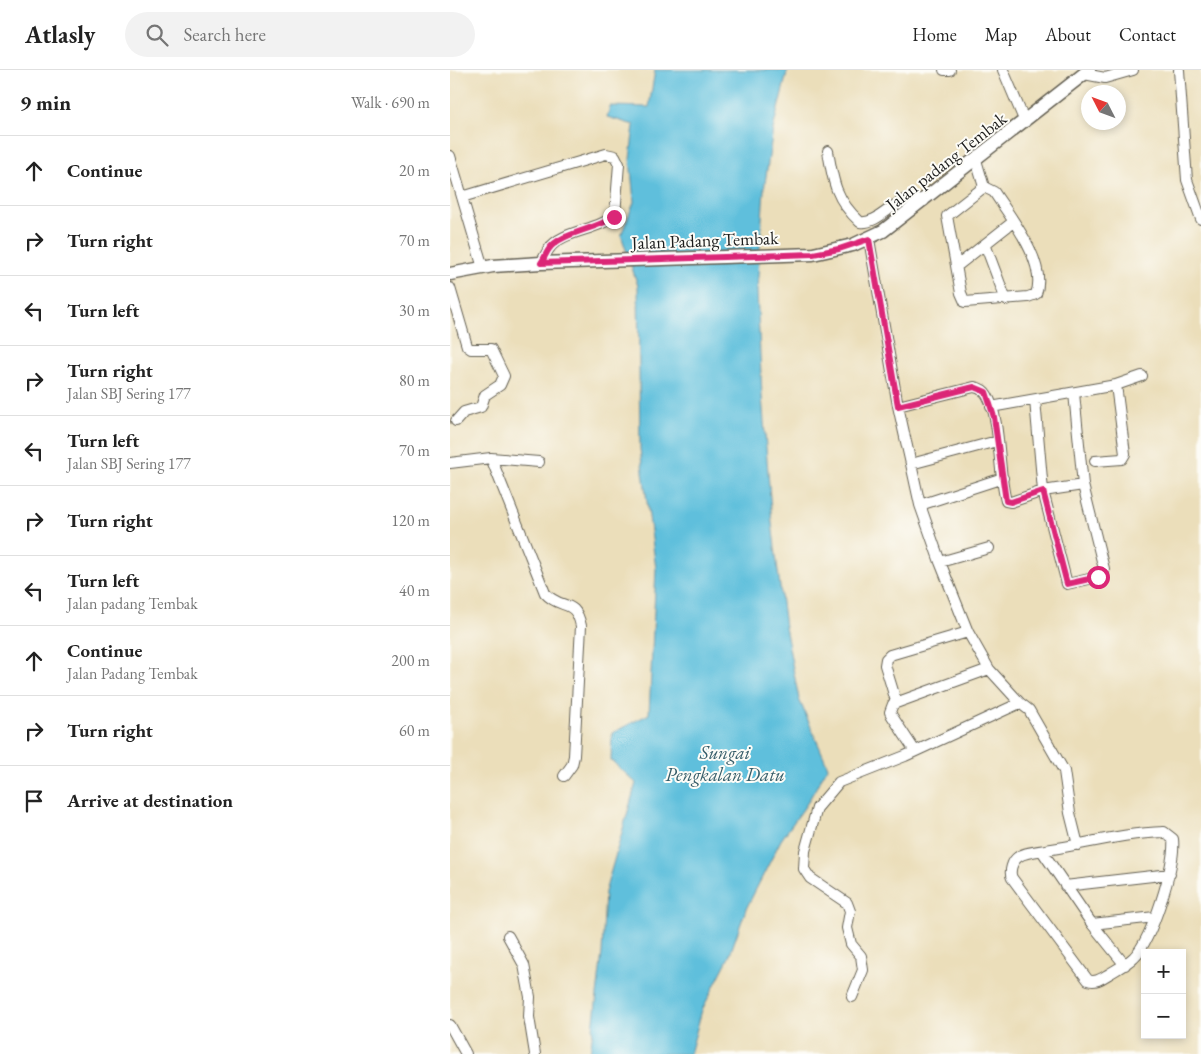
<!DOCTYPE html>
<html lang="en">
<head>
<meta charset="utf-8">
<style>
  body { margin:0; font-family:"EB Garamond",serif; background:#f2f2f2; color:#222 }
  .controls { position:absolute; right:15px; bottom:15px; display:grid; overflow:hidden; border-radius:0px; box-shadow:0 2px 8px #0003 }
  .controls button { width:45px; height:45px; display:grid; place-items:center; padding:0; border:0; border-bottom:1px solid #e0e0e0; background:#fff; color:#222; font:25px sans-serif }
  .compass { position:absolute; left:631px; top:15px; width:45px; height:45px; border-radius:50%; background:#fff; box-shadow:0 2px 8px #0003; rotate:312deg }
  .stop { position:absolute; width:15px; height:15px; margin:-11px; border:4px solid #db2777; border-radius:50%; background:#fff }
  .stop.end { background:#db2777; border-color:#fff; box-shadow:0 1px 5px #0008 }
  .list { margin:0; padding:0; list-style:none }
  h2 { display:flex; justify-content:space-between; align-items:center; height:65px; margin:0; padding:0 20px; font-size:21px }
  h2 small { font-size:16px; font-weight:400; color:#767676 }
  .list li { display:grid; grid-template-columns:32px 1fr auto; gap:15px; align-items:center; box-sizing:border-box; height:70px; padding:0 20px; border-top:1px solid #e0e0e0 }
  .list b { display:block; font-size:19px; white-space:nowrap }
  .list p { margin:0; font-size:16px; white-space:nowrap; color:#767676 }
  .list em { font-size:16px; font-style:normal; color:#767676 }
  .icon { flex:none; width:28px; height:28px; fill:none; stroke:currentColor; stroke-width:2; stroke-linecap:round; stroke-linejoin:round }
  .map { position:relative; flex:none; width:751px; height:984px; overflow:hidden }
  header { display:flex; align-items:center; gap:30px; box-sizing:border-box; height:70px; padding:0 25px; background:#fff; border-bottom:1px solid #e0e0e0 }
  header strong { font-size:24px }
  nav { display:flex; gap:28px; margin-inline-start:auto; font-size:18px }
  .search { width:350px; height:45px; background:#f2f2f2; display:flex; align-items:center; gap:12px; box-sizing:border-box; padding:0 18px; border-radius:28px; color:#767676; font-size:19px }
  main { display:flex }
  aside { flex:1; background:#fff }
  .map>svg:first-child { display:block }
  .water { fill:#5ebfdc; stroke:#3d6e7c }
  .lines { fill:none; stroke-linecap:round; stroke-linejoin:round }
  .minor-casing { stroke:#646053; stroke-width:12 }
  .major-casing { stroke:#646053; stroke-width:15 }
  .minor { stroke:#fff; stroke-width:10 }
  .major { stroke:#fff; stroke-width:12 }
  .route { stroke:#db2777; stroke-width:6 }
  .labels { text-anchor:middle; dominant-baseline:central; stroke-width:4; stroke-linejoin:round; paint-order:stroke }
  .street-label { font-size:18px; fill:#1c1c1c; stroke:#fdfcf7 }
  .water-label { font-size:19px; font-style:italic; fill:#365d69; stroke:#fdfcf7 }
</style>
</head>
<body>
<header>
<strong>Atlasly</strong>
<div class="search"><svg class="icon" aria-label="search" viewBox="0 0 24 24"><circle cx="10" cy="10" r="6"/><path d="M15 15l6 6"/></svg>Search here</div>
<nav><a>Home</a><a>Map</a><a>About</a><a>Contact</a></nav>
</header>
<main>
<aside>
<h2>9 min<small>Walk · 690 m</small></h2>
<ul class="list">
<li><svg class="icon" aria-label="ahead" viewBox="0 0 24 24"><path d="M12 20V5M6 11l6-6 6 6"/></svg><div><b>Continue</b></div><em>20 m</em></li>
<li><svg class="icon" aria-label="right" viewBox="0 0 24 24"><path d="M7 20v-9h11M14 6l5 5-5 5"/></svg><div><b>Turn right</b></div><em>70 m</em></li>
<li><svg class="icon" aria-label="left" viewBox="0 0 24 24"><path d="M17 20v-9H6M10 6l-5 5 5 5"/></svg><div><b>Turn left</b></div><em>30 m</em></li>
<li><svg class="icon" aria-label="right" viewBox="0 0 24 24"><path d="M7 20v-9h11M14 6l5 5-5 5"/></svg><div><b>Turn right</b><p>Jalan SBJ Sering 177</p></div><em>80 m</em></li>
<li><svg class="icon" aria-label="left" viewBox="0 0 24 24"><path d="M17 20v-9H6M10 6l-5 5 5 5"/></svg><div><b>Turn left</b><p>Jalan SBJ Sering 177</p></div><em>70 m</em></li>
<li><svg class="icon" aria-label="right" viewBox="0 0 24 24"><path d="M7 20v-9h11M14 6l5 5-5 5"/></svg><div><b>Turn right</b></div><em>120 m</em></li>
<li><svg class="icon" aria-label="left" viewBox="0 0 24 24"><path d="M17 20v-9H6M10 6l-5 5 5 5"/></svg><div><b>Turn left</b><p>Jalan padang Tembak</p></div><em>40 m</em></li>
<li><svg class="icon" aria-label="ahead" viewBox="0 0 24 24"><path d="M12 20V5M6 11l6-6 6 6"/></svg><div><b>Continue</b><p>Jalan Padang Tembak</p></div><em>200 m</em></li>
<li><svg class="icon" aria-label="right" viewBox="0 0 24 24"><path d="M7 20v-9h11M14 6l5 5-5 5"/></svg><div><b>Turn right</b></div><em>60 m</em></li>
<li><svg class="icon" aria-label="arrive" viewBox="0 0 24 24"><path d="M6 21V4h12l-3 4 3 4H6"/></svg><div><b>Arrive at destination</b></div></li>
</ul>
</aside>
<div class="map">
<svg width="751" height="984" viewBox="0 0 751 984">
  <rect width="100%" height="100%" fill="#fdfcf7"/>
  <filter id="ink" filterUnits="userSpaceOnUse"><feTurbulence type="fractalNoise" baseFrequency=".02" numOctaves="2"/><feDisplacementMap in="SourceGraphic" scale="10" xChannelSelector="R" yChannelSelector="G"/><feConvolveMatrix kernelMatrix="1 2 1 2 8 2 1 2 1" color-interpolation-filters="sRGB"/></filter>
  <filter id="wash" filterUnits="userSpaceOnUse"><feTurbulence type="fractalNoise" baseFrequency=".0096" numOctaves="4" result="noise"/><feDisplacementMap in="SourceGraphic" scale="20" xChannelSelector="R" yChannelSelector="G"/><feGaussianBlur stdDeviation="1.12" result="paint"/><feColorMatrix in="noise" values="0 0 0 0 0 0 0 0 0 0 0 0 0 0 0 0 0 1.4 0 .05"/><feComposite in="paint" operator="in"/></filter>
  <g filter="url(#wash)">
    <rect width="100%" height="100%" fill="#ebdeba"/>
    <path class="water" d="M 205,0 L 339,0 L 337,3 L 323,59 L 314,120 L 307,221 L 312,326 L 322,453 L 335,557 L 349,629 L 378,697 L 356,735 L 331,770 L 296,839 L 279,887 L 252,940 L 240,984 L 140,984 L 152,883 L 155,822 L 186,713 L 161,690 L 162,663 L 199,644 L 206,499 L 190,379 L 188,216 L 171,165 L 184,132 L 180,89 L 184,55 L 157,47 L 160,36 L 199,37 Z"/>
  </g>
  <g filter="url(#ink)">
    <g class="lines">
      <g class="minor-casing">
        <path id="minor" d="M 494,0 L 500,0
          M 553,0 L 575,52
          M 729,0 L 737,110 L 751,149
          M 634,4 L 655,8 L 683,0
          M 378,81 C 383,112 386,130 410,152 C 428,155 444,129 462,128 C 466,128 471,130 474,131
          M 0,86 L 33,198
          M 526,90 L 534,117 L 497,146 L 511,223 L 515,232 L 578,227 L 586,224 C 598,193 560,147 544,122 L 534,117
          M 12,127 L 156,84 L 165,86 L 169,94 L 165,145 C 148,161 112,160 99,179 C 96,183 94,188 91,193
          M 419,169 L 448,336 L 461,394 L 470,435 L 490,492 L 518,562 L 539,599 L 570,633 L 579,640 L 614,701 L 620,743 L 628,775
          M 535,174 L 556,230
          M 507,196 L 563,152
          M 0,218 L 17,276 L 21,279 L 41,279 L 54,306 L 50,315 L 35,325 L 31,337 L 14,342 L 6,351
          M 585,330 L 593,421 L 617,514 L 648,507 L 654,499 L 633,415 L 624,323
          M 448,336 L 524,317 C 530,318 534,320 537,325 C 551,348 548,403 556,431 L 561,432 L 593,421 L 633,415
          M 541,337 L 666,315 L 692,306
          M 41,388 L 95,523 C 111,541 125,527 131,556 L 124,686 L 122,695 L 114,706
          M 645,391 L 672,389 L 675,384 L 666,315
          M 0,393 L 41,388 L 89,392
          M 461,394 L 547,371
          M 470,435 L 553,408
          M 490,492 L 539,478
          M 446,631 L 435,595 L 436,589 L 440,585 L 518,562
          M 465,681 L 442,646 L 440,642 L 443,634 L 539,599
          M 714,762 L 723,769 C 726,793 702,870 684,887 C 677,894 667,899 659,904 C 652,908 646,913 638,910 L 562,808 C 559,802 562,791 568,787 C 576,781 592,781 602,779 C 639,773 676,763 714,762 Z
          M 592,781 L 642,854 L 675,895
          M 615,816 L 720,804
          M 642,854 L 705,847
          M 58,866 L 74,895 L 80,927 L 79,947 L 85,984
          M 402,927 L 413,900 L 411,886 L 401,874 L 397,858 L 400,841 L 397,833 L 360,808 L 354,799 L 355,781 L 367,738 L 389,712 L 455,686 L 570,633
          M 0,955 L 16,984"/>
      </g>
      <g class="major-casing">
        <path id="major" d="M 0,204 L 43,196 L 91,193 L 363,184 L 403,175 L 433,161 L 639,0"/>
      </g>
      <use href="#minor" class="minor"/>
      <use href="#major" class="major"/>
    </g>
  </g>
  <g class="lines" filter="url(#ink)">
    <path class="route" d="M 164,147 C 147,159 110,163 99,179 C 96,183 94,189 91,193 L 363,184 L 389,179 L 419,169 L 448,336 L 524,317 L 536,322 L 544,347 L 556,431 L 561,432 L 593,421 L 617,514 L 648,507"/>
  </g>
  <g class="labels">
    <g class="street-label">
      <text transform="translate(496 91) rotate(-38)">Jalan padang Tembak</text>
      <text transform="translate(255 170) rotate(-2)">Jalan Padang Tembak</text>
    </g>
    <g class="water-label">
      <text x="275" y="682">Sungai<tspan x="275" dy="22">Pengkalan Datu</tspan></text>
    </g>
  </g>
</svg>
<div class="controls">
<button>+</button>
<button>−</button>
</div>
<svg class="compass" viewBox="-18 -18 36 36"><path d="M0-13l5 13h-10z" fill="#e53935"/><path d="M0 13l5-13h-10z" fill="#767676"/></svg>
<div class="stop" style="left:648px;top:507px"></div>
<div class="stop end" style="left:164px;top:147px"></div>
</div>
</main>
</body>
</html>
